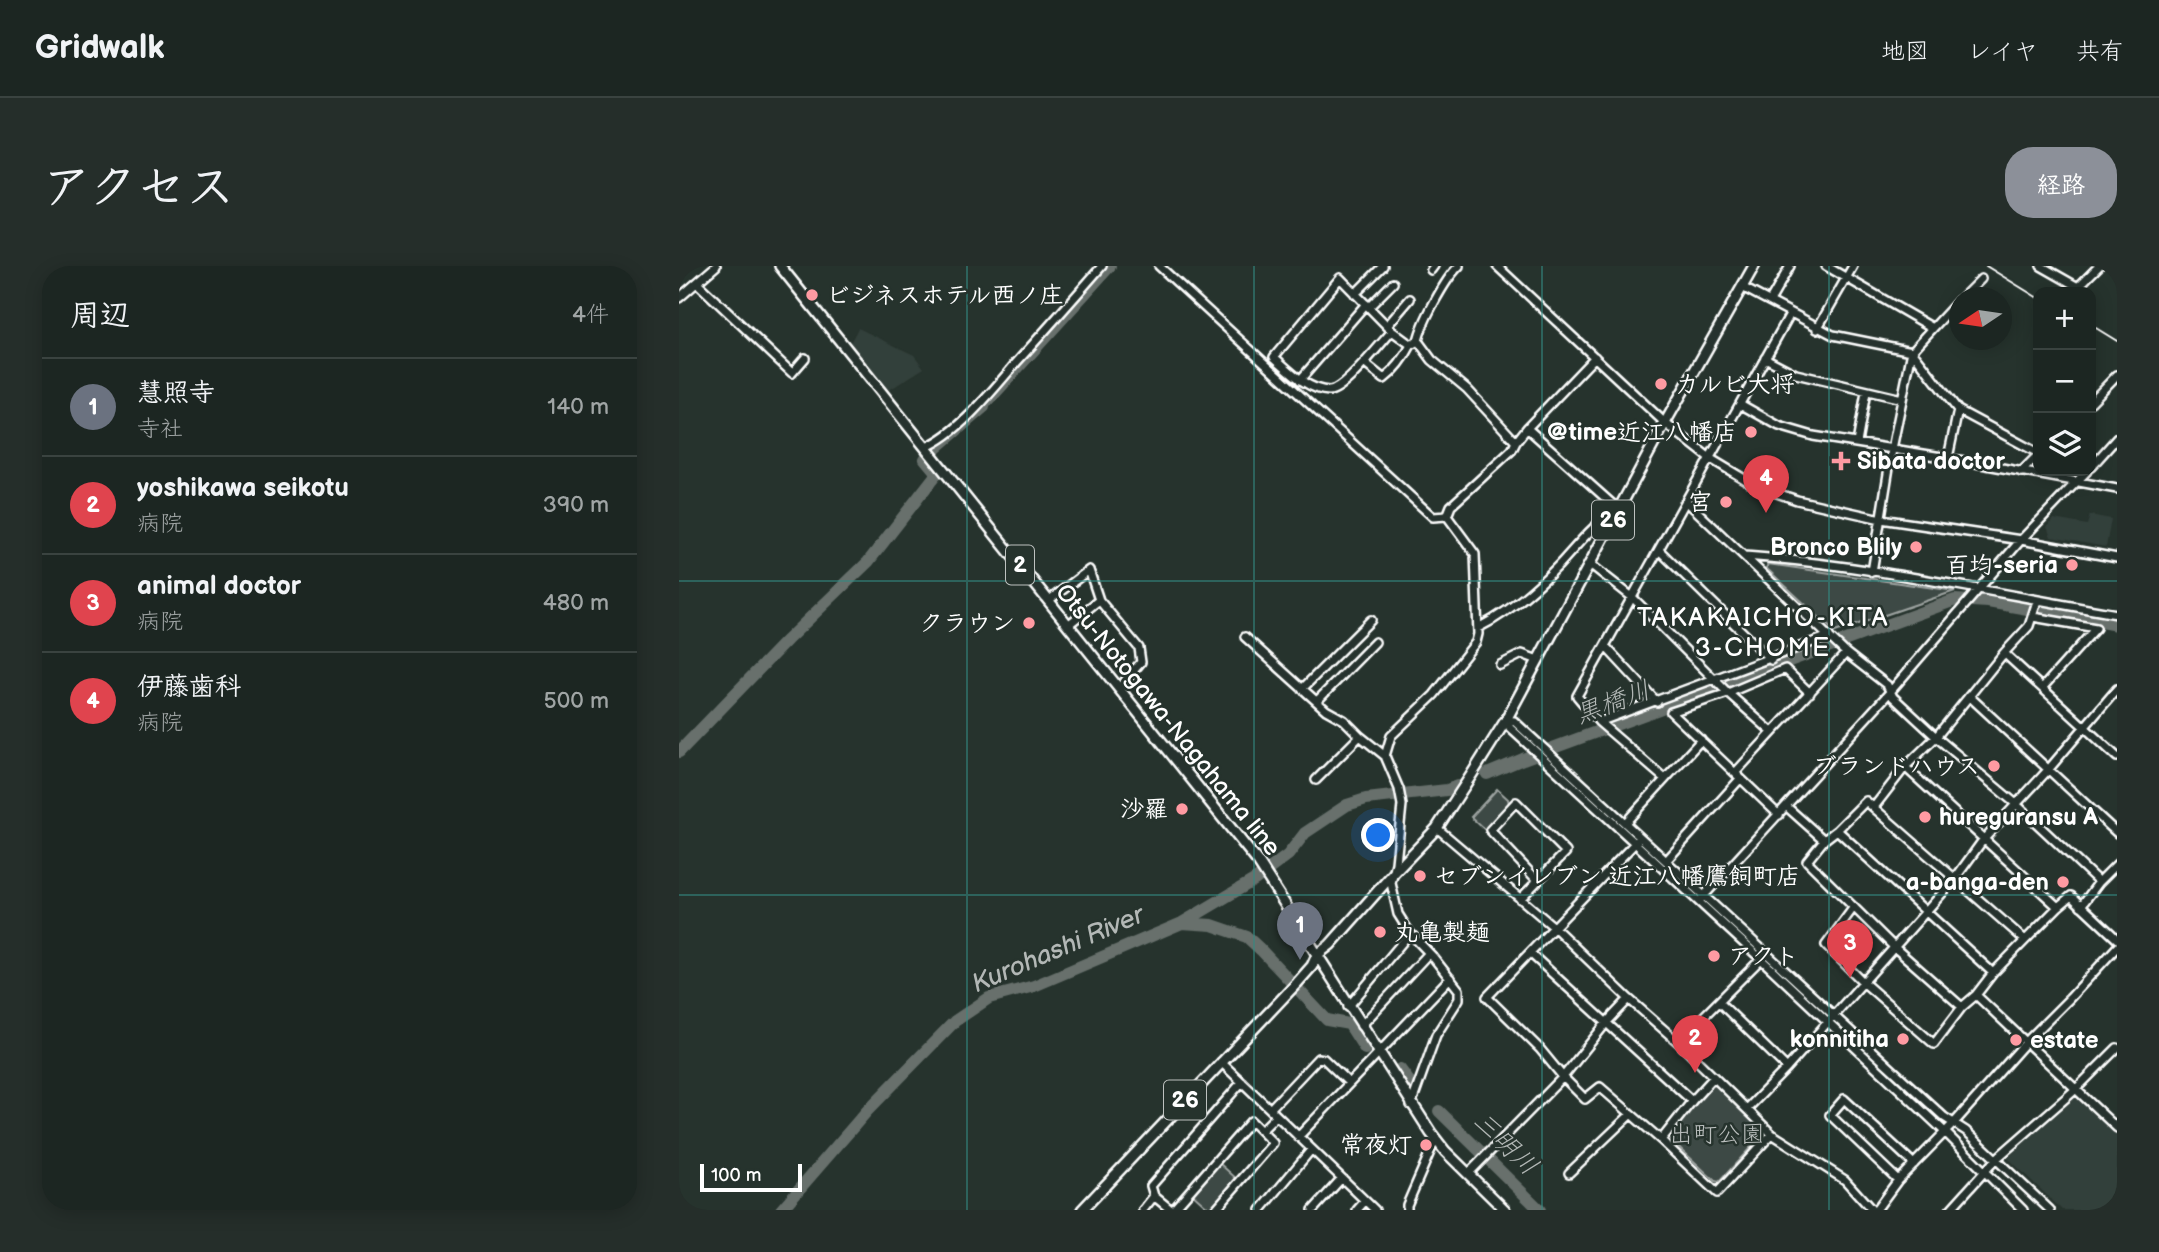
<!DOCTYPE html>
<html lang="ja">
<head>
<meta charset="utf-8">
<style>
  body { margin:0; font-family:"Balsamiq Sans","Klee One",sans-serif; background:#252e2a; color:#f1f3f6 }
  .controls { position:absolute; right:21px; top:21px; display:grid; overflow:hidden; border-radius:14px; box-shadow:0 4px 18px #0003 }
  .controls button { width:63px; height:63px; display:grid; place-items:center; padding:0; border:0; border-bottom:2px solid #3a4340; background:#1c2622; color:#f1f3f6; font:35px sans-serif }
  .compass { position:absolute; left:1270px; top:21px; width:63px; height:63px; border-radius:50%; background:#1c2622; box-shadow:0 4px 18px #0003; rotate:257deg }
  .scale { position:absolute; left:21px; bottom:18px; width:102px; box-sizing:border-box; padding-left:7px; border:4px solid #fff; border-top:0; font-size:19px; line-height:24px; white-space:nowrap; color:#fff; -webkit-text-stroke:5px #26332d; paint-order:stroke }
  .you { position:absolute; left:700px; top:570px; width:24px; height:24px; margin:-18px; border:5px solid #fff; border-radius:50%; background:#1a73e8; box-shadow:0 0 0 10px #1a73e833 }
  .badge { display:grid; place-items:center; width:46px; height:46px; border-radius:50%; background:#8c9099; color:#fff; font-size:23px; font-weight:700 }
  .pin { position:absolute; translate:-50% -58px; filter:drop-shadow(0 2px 4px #0008) }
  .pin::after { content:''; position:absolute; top:37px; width:24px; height:21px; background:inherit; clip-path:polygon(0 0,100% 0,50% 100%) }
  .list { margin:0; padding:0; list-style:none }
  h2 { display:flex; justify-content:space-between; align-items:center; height:91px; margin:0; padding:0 28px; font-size:30px }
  h2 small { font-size:23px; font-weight:400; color:#a0a5a5 }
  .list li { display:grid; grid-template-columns:46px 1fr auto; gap:21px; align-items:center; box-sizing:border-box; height:98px; padding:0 28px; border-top:2px solid #3a4340 }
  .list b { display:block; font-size:26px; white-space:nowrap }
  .list p { margin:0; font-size:23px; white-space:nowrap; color:#a0a5a5 }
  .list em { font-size:23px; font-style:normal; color:#a0a5a5 }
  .icon { flex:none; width:38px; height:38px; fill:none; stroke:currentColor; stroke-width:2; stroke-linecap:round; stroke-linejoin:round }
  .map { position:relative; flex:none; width:1438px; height:944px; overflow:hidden; border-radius:28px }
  header { display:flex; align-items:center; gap:42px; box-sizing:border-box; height:98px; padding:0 35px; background:#1c2622; border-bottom:2px solid #3a4340 }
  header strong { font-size:33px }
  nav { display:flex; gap:38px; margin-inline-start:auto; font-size:24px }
  .intro { display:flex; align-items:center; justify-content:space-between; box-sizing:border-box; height:168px; padding:0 42px }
  h1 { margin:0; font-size:49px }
  .button { padding:18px 32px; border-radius:28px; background:#8c9099; color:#fff; font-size:24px; font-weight:700 }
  main { display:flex; gap:42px; padding:0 42px }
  aside { flex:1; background:#1c2622; border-radius:28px; box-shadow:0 4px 18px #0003 }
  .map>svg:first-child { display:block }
  .built { fill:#333f3a }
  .green { fill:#3e4944; stroke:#9ea4a2; stroke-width:2 }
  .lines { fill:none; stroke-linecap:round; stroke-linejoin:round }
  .river { stroke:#67706c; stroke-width:12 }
  .minor-casing { stroke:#fff; stroke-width:12 }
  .major-casing { stroke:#fff; stroke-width:14 }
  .minor { stroke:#26332d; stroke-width:7 }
  .major { stroke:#26332d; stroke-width:9 }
  .rail { stroke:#fff; stroke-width:2 }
  .grid { fill:none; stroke:#338b84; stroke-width:2; stroke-opacity:0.55 }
  .poi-dot { fill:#ff9aa2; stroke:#26332d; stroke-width:2.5 }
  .labels { text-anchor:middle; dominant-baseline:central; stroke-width:5; stroke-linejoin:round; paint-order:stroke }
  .shield { fill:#26332d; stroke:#bec2c0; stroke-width:2 }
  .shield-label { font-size:23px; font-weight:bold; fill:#fff }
  .poi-label { font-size:24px; font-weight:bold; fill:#fff; stroke:#26332d; text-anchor:end }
  .street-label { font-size:24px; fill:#fff; stroke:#26332d }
  .park-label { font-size:24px; fill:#bbbfbe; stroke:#26332d }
  .neighbourhood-label { font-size:26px; letter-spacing:2px; fill:#fff; stroke:#26332d }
  .water-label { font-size:26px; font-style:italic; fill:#b3b8b6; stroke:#26332d }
</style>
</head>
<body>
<header>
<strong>Gridwalk</strong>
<nav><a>地図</a><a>レイヤ</a><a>共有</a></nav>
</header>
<div class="intro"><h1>アクセス</h1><a class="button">経路</a></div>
<main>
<aside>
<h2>周辺<small>4件</small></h2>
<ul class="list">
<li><span class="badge" style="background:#6b7280">1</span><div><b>慧照寺</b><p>寺社</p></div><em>140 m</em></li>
<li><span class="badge" style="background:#e0444e">2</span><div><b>yoshikawa seikotu</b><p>病院</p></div><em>390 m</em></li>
<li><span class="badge" style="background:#e0444e">3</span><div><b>animal doctor</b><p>病院</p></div><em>480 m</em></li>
<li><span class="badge" style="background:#e0444e">4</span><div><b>伊藤歯科</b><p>病院</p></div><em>500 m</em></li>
</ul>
</aside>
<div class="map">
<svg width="1438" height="944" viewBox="0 0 1438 944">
  <rect width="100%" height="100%" fill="#26332d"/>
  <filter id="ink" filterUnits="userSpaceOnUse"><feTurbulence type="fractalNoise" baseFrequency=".0143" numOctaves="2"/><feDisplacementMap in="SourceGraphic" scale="14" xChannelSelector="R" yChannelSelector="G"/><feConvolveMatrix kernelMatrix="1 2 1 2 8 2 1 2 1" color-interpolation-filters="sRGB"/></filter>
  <g filter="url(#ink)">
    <path class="built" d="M 179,62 L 235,89 L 245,102 L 207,126 L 170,79 Z
      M 1411,249 L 1432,253 L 1427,281 L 1372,271 L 1368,261 L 1375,253 L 1408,259 Z
      M 1392,825 L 1438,870 L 1438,944 L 1383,944 L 1329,892 Z"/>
    <path class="green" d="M 1089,298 L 1276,325 L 1156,366 L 1087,302 Z
      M 818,523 L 829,533 L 830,538 L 806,564 L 792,551 Z
      M 1040,819 L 1085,862 L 1084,868 L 1040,916 L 1036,915 L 990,872 L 991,867 L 1033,820 Z
      M 540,897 L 559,914 L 532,944 L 513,927 Z"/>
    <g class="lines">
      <path class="river" d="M 309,135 L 431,0
        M 254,185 L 305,141
        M 0,486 L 108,374 L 189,296 L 256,210 L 256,205 L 246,193 L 248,190
        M 808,508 L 844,493 L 1276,334 L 1309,336 L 1438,359
        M 503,657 L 533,659 L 568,671 L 582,684 L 648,754 L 670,758 L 686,783
        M 721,803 L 735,822
        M 760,845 L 861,944
        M 102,944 L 188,845 L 276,755 L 310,732 L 355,720 L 503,657 L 577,613 L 609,589 L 626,567 L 668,539 L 687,533 L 768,524 L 778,520"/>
      <g class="minor-casing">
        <path id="minor" d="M 480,0 L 754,251 L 768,250
          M 818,0 L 986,157 L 1032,193 L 1077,220 L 1118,234 L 1202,253 L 1342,274 L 1438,292
          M 1147,0 L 1254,62
          M 1362,0 L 1399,21 L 1420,0
          M 752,4 L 755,0
          M 18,17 L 113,107 L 126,92
          M 1063,21 L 1154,69 L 1233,85 L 1279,144 L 1359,187
          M 676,28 L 704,0
          M 0,32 L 37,0
          M 1283,32 L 1302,13
          M 1091,35 L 1111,0
          M 690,41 L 714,17
          M 708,60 L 731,33
          M 1138,63 L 1174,0
          M 713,65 C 702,77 665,125 650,125 C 628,124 610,104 595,91 L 661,12 L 713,65 L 732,79 L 739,75
          M 739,75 C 743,56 766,13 780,0
          M 1086,92 L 1117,108 L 1223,133
          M 685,97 L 705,113 C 718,103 725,93 732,79
          M 621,114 L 687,38
          M 1412,136 L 1438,109
          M 1061,138 L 1100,160 L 1134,170 L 1269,192 L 1438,223
          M 837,176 L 848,162 L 916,91
          M 1178,177 L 1187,126
          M 247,181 C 280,167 314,124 337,97 C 366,65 395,32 423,0
          M 1269,192 L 1279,144
          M 1412,201 L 1438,172
          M 1342,206 L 1359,189
          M 1008,236 L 1167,387 L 1208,419 L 1214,431 L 1257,471 L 1337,538 L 1420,616
          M 980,284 L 1092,394
          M 1066,290 C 1191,299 1314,327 1438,348
          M 911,298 L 953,331 L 1049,427 L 1093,466
          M 1193,306 L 1213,183 L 1233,85 L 1280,34
          M 369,335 L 410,304 L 420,334 L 460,382 L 462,396 L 440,422
          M 1354,351 L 1417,362 L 1364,421
          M 389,359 L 420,334
          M 799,362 C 830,346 857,323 880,299 C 898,280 916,255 940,244 L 848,162
          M 566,371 L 647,444 L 665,454 L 681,470 L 637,514
          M 926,380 L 978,436
          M 1325,387 L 1438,491
          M 821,399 L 843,388 L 859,394
          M 623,423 L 692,354
          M 1290,430 L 1438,567
          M 638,435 L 696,376
          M 827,454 L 835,455 L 1265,851 L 1287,865 L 1371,944
          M 827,454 L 831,462 L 1082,693 L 1266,866 L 1344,944
          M 920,456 L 1150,370
          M 681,470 L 706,490
          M 1226,501 L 1379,641
          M 1056,507 L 1167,387
          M 986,513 L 920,456 L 898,430 L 1111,48
          M 1108,541 L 1145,574
          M 1195,541 L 1226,501 L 1257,471 L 1325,387 L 1350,360 L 1358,335
          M 1100,549 L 992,446 L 1049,427 L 1106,403 L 1131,427
          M 946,557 L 1022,474
          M 758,562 L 876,662 L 950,733 L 999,776 L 1093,868 L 1166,914 L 1193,944
          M 1158,564 L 1314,707
          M 958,575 L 808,731 L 861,783 L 884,811 L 906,833 L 921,821 L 982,874 L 1038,927 L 1093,868
          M 987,595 L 1061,513
          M 841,633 L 887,586 L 837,536 L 811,564 L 859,615
          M 1022,633 L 1211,426 L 1342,274 L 1408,205
          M 1402,640 L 1420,616 L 1438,598
          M 1175,641 L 1147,679 L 1184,716 L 1255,778 L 1283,741 L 1297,729 L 1314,707 L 1379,641 L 1392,630 L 1438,673
          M 851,687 L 1013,835
          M 1297,729 L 1438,862
          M 1040,736 L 1108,802
          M 669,741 L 731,667
          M 1283,741 L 1215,681 L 1128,595 L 1145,574 L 1158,564 L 1187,535 L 1346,674
          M 682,760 L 750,687
          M 999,776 L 1082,693
          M 542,796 L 696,944
          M 732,839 L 757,769 L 780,733 L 780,724 L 754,691 L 731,667 L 719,648 L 712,617 L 717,597 L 723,539 L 720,523 L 706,490 L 712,470 L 755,429 L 797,376 L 799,368 L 796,288 L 768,250 L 772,240 L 833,184 L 837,176 L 788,123 L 753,94 L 739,75
          M 591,843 L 639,792 L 645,793 L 670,817
          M 1068,843 L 1108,802 L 1275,614 L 1304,574 L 1369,504 L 1438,423
          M 582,865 L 597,850
          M 619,871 L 771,712
          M 982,874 L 1013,835 L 1035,811
          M 890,907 L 952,848
          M 789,908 L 884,811 L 928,756 L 950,733
          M 1219,914 L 1151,849 L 1165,833 L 1235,898
          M 464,944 L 475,930
          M 492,944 L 475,930 L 472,920 L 563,816
          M 494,944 L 572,855 L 594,877 L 536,944
          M 582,944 L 632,884
          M 634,944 L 662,913
          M 678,944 L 686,935
          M 728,944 L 728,939 L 754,879 L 757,875
          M 1197,944 L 1219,914 L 1275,857 L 1347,776 L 1391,732 L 1438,681
          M 1271,944 L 1317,893 L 1397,823 L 1438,782"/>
      </g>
      <g class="major-casing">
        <path id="major" d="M 101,0 L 579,596 L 752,867 L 766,885 L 826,944
          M 403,944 L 618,717 L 633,700 L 638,689 L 651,679 L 714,608 L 758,562 L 793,508 L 827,454 L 986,157 L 1075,0"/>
      </g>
      <use href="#minor" class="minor"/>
      <use href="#major" class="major"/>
      <path class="rail" d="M 1307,0 L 1359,32
        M 1412,59 L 1438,75"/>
    </g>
  </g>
  <path class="grid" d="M 288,0 L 288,944M 575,0 L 575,944M 863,0 L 863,944M 1150,0 L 1150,944M 0,315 L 1438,315M 0,629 L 1438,629"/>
  <g class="poi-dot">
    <circle cx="133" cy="29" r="7"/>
    <circle cx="982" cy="118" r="7"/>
    <circle cx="1072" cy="166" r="7"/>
    <path d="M1158.5 184.5h7v7h7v7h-7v7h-7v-7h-7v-7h7z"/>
    <circle cx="1047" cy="236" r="7"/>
    <circle cx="1237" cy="281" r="7"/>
    <circle cx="1393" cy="299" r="7"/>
    <circle cx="350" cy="357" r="7"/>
    <circle cx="1315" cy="500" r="7"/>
    <circle cx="503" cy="543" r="7"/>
    <circle cx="1246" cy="551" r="7"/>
    <circle cx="741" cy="610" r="7"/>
    <circle cx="1384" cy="616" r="7"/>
    <circle cx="701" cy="666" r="7"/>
    <circle cx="1035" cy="690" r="7"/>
    <circle cx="1224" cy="773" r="7"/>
    <circle cx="1337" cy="774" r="7"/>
    <circle cx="747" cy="879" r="7"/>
  </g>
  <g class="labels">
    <g class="shield">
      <rect x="913" y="234.5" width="42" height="39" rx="5"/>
      <rect x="327" y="279.5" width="28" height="39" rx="5"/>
      <rect x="485" y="814.5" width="42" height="39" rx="5"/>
    </g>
    <g class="shield-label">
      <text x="934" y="254">26</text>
      <text x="341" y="299">2</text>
      <text x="506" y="834">26</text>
    </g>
    <g class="poi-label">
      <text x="147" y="29" text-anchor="start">ビジネスホテル西ノ庄</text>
      <text x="996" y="118" text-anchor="start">カルビ大将</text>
      <text x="1058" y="166">@time近江八幡店</text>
      <text x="1178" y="195" text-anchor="start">Sibata doctor</text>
      <text x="1033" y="236">宮</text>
      <text x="1223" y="281">Bronco Blily</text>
      <text x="1379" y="299">百均-seria</text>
      <text x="336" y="357">クラウン</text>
      <text x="1301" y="500">ブランドハウス</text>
      <text x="489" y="543">沙羅</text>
      <text x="1260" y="551" text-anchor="start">hureguransu A</text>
      <text x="755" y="610" text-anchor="start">セブンイレブン 近江八幡鷹飼町店</text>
      <text x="1370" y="616">a-banga-den</text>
      <text x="715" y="666" text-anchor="start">丸亀製麺</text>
      <text x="1049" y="690" text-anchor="start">アクト</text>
      <text x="1210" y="773">konnitiha</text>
      <text x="1351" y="774" text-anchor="start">estate</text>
      <text x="733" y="879">常夜灯</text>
    </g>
    <g class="street-label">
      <text transform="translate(489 454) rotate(51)">Otsu-Notogawa-Nagahama line</text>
    </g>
    <g class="park-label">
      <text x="1038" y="868">出町公園</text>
    </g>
    <g class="neighbourhood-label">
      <text x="1084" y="352">TAKAKAICHO-KITA<tspan x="1084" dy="30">3-CHOME</tspan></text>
    </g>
    <g class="water-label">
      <text transform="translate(934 437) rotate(-20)">黒橋川</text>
      <text transform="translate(379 684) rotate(-23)">Kurohashi River</text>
      <text transform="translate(826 878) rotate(44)">三明川</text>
    </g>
  </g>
</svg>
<div class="controls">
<button>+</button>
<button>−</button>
<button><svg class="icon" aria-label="layers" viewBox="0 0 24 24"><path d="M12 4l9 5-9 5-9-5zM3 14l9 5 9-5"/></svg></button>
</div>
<svg class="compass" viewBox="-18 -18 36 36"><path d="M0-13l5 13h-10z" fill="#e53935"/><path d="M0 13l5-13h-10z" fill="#a0a5a5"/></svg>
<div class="scale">100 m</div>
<div class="you"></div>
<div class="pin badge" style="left:621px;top:694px;background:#6b7280">1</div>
<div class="pin badge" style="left:1016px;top:807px;background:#e0444e">2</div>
<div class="pin badge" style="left:1171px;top:712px;background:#e0444e">3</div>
<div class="pin badge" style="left:1087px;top:247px;background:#e0444e">4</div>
</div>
</main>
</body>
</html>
